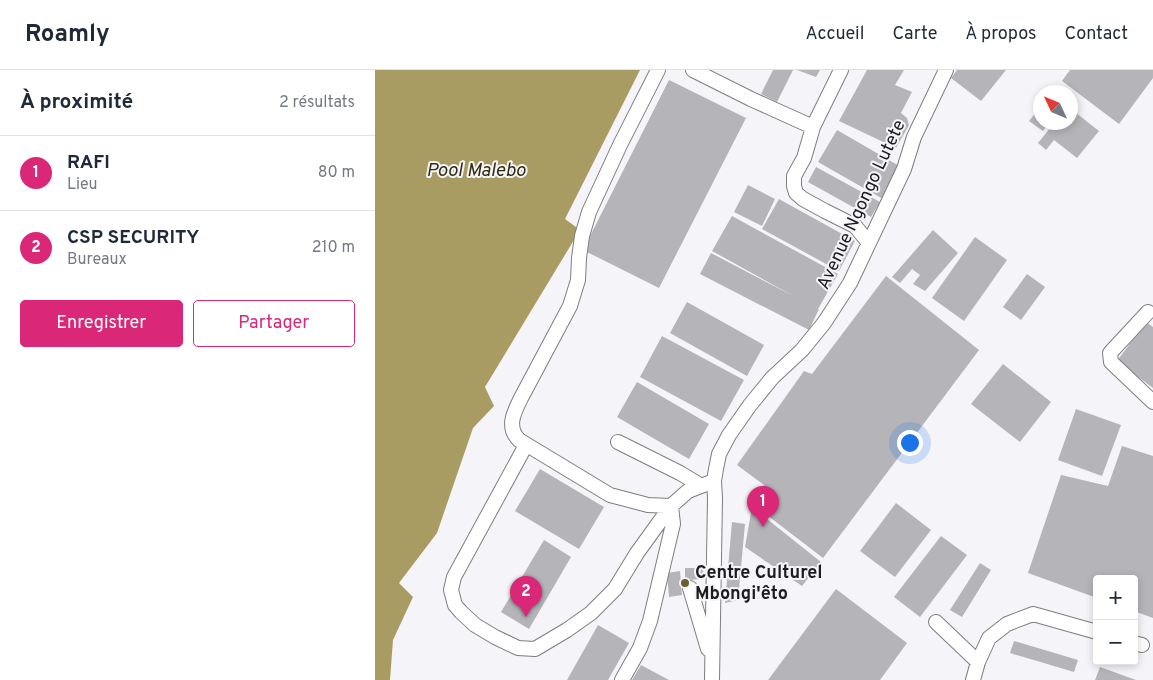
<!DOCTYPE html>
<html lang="fr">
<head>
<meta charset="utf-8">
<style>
  body { margin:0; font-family:Overpass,sans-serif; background:#f6f6f7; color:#1f2937 }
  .controls { position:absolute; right:15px; bottom:15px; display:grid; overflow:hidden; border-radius:5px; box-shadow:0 2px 8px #0003 }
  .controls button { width:45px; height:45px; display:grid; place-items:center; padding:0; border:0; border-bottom:1px solid #e0e1e3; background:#fff; color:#1f2937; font:25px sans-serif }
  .compass { position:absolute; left:658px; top:15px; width:45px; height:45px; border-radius:50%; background:#fff; box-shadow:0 2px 8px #0003; rotate:314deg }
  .you { position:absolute; left:534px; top:372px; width:18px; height:18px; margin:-12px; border:4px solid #fff; border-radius:50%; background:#1a73e8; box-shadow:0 0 0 8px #1a73e833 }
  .badge { display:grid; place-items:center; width:32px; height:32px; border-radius:50%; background:#db2777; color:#fff; font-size:16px; font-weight:700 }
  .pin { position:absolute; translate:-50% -41px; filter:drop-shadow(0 1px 2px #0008) }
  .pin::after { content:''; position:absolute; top:26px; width:18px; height:15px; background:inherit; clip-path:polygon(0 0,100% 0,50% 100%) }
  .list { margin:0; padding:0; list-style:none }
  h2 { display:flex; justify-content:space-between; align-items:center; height:65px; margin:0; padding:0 20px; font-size:21px }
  h2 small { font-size:16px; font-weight:400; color:#747a83 }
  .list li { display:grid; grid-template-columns:32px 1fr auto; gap:15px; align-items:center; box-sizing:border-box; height:75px; padding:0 20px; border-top:1px solid #e0e1e3 }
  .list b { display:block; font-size:19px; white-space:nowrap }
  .list p { margin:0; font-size:16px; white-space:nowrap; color:#747a83 }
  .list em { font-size:16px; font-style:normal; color:#747a83 }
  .actions { display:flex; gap:10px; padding:15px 20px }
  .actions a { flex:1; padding:11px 0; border:1px solid #db2777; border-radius:5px; text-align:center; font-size:18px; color:#db2777 }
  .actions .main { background:#db2777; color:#fff }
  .map { position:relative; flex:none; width:778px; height:610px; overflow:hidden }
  header { display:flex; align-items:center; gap:30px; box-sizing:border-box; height:70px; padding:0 25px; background:#fff; border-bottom:1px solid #e0e1e3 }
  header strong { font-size:24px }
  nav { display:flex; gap:28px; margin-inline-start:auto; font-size:18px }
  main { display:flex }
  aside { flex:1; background:#fff }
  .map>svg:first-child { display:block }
  .water { fill:#a99c62 }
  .building { fill:#b5b4b8 }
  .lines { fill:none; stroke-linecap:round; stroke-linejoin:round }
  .minor-casing { stroke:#7e7d81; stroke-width:16 }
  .minor { stroke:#fff; stroke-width:14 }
  .poi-dot { fill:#6c602d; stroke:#f5f4f8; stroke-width:2 }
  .labels { text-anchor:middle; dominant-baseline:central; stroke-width:4; stroke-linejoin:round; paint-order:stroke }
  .street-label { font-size:18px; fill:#1d1d1e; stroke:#f5f4f8 }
  .poi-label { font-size:18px; font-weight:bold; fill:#1d1d1e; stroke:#f5f4f8; text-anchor:start }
  .water-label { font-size:19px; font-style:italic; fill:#332c11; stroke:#f5f4f8 }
</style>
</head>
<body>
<header>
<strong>Roamly</strong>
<nav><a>Accueil</a><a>Carte</a><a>À propos</a><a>Contact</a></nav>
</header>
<main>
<aside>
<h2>À proximité<small>2 résultats</small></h2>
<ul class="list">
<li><span class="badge">1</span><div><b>RAFI</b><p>Lieu</p></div><em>80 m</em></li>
<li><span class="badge">2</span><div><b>CSP SECURITY</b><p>Bureaux</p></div><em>210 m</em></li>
</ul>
<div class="actions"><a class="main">Enregistrer</a><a>Partager</a></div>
</aside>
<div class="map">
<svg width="778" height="610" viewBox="0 0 778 610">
  <rect width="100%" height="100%" fill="#f5f4f8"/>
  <path class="water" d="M 0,0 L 265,0 L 190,149 L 205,160 L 110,317 L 119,336 L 98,358 L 62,463 L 24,513 L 38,527 L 18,570 L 15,610 L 0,610 Z"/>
  <path class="building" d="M 398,0 L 418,0 L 402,32 L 386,24 Z
    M 422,0 L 445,0 L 441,7 Z
    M 492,0 L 529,0 L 520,15 L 537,22 L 526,43 L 532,48 L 534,55 L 521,78 L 464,51 Z
    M 582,0 L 631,0 L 606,31 L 576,8 Z
    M 695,0 L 778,0 L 778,8 L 744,54 L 687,11 Z
    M 294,10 L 371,48 L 284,218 L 208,180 Z
    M 666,36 L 666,52 L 674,52 L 668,61 L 654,51 Z
    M 696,39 L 724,61 L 702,88 L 679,70 L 671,80 L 663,73 L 680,52 L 696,52 Z
    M 462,60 L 526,97 L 508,129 L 443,92 Z
    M 441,97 L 505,132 L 496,147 L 433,112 Z
    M 373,115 L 400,129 L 387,156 L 359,142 Z
    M 404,129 L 480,171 L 464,201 L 387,159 Z
    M 357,146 L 463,204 L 443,239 L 444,239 L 434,260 L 325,204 L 336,183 L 422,228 L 337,181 Z
    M 558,160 L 583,183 L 550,221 L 538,214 L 545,205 L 537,199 L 525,213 L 517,207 Z
    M 600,167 L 632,190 L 589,251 L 557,228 Z
    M 652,204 L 670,217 L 646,250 L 628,237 Z
    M 511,206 L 604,280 L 448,488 L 380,436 L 389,415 L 362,395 L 429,301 L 437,304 Z
    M 312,232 L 389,275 L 372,306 L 295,263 Z
    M 771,252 L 778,257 L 778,318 L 742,291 Z
    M 287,266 L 369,310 L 346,351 L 265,307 Z
    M 628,294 L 676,332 L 645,372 L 596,334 Z
    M 262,312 L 334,354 L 314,389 L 242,347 Z
    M 701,339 L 746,355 L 727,406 L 683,390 Z
    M 747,376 L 778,386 L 778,548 L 759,541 L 759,509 L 722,509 L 722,528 L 653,503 L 686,405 L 733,416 Z
    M 165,399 L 229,437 L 204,479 L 140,441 Z
    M 521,433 L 556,460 L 520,507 L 485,481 Z
    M 377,437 L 446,492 L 427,516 L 370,477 Z
    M 357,452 L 370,454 L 363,530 L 350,533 Z
    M 566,466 L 592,485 L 545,547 L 519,527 Z
    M 169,470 L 196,487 L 154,559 L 126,542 Z
    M 605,493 L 616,500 L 587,547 L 575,540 Z
    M 310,498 L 328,498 L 329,509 L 310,510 Z
    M 305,501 L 307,525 L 294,527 L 292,503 Z
    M 461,519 L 532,573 L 505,610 L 393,610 Z
    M 223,555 L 254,573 L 233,610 L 192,610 Z
    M 639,571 L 703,590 L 699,602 L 635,583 Z
    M 266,595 L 294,610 L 257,610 Z
    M 725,597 L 761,610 L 720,610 Z"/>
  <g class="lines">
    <g class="minor-casing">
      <path id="minor" d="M 283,0 L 245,75 L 214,142 L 207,166 L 204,188 L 203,210 L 195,236 L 146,328 C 139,342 131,357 144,370 L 235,425 L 273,435 L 296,436
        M 318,0 L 376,29 L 438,57
        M 466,0 L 438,57 L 429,88 L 419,106 L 419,116 L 421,123 L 428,129 L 450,141 L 480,156 L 494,173
        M 773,242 L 735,283 L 736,292 L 778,332
        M 243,372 L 305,403 L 325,415
        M 151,375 L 79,507 L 76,520 L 80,535 L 86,542 L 100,555 L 120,567 L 143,578 L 160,579 L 192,560 L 216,543 L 240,519 L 262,483 L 296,436 L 313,421 L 339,411
        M 315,518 L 333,579
        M 561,552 L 603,592
        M 759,573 L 767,575
        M 247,610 L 265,578 L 275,551 L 298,454 L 296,436
        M 337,610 L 340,428 L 339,411 L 341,399 L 344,384 L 354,365 L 375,335 L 397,308 L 427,280 L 449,253 L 475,213 L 529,99 L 539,67 L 571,0
        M 598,610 L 603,592 L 614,568 L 632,554 L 658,544 L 722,562"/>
    </g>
    <use href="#minor" class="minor"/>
  </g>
  <circle class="poi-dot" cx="310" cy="513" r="5"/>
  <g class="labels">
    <g class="street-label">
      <text transform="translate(487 135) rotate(-65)">Avenue Ngongo Lutete</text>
    </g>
    <g class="poi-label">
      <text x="320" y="503">Centre Culturel<tspan x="320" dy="21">Mbongi'êto</tspan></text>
    </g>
    <g class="water-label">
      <text x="101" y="101">Pool Malebo</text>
    </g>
  </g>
</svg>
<div class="controls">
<button>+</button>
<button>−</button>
</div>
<svg class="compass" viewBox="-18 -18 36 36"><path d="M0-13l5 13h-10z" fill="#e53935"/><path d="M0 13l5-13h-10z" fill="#747a83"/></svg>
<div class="you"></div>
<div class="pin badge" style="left:388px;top:457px">1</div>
<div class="pin badge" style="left:151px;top:547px">2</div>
</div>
</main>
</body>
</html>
